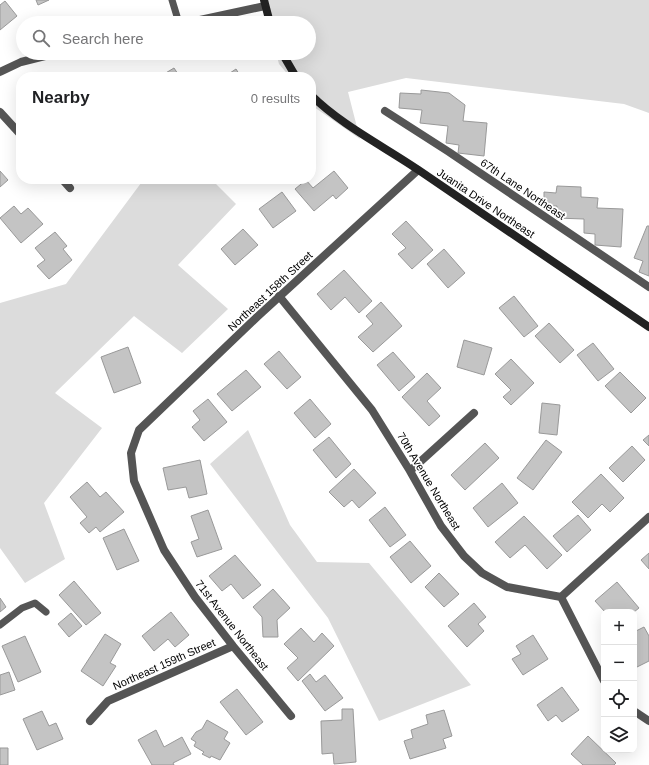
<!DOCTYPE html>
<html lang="en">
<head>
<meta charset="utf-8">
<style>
  body { margin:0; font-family:Helvetica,sans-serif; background:#f2f2f2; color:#202124 }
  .controls { position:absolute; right:12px; bottom:12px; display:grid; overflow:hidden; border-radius:8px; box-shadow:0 4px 16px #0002 }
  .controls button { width:36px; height:36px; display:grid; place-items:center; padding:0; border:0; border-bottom:1px solid #e0e0e0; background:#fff; color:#202124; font:20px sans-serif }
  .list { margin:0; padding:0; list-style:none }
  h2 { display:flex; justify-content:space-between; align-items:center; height:52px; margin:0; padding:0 16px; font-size:17px }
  h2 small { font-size:13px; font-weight:400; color:#757577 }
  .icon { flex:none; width:22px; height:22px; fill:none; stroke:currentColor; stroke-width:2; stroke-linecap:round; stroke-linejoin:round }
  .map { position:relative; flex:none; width:649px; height:765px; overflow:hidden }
  .search { position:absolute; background:#fff; box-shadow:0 4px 16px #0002; left:16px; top:16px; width:300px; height:44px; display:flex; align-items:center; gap:10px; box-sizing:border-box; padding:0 14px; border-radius:22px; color:#757577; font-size:15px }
  .panel { position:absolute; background:#fff; box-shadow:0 4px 16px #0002; left:16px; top:72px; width:300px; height:112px; border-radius:16px }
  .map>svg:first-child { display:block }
  .green { fill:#dcdcdc }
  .building { fill:#c4c4c4; stroke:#999 }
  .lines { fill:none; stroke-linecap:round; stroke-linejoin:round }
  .lane { stroke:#555; stroke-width:7 }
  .street { stroke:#555; stroke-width:8 }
  .secondary { stroke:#222; stroke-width:8 }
  .labels { text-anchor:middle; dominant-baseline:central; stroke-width:3.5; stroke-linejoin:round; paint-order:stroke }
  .street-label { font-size:11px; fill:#000; stroke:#fff }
</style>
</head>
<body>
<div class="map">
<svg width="649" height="765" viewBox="0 0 649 765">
  <rect width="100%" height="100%" fill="#fff"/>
  <path class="green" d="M 264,0 L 649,0 L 649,113 L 624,104 L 406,78 L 348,92 L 360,139 L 314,107 L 311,104 L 311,77 L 290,77 L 279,64 L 276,53 L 309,53 L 309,23 L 269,23 Z
    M 144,179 L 211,179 L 236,204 L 178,265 L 228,309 L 182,353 L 134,316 L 55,393 L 102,428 L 44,503 L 65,559 L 25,583 L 0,548 L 0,303 L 66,284 Z
    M 248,430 L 290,525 L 317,562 L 369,563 L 471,685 L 379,721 L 328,618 L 210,464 Z"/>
  <path class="building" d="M 36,0 L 49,0 L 38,5 Z
    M 5,1 L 17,16 L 0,30 L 0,5 Z
    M 174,68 L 180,77 L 159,77 Z
    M 236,69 L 241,77 L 224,77 Z
    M 421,90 L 449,93 L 465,105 L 463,121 L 487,123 L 484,156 L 458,153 L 459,145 L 446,143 L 448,126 L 420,123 L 422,110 L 399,108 L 400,93 L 421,94 Z
    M 0,171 L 8,180 L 0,187 Z
    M 334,171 L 348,188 L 336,199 L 333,195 L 314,211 L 295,189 L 306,180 L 313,188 Z
    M 557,186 L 581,187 L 581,197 L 598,198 L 597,208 L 623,209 L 621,247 L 595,245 L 595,234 L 584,233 L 584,219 L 556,218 L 557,206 L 544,206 L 544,192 L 556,193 Z
    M 282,192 L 296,211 L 273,228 L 259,209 Z
    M 14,206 L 21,214 L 28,208 L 43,224 L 21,243 L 0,218 Z
    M 406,221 L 433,250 L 412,269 L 398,254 L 406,248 L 392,234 Z
    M 647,226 L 649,226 L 649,276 L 639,272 L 643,261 L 634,258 Z
    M 243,229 L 258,245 L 235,265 L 221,249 Z
    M 55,232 L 67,246 L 63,249 L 72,260 L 49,279 L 37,266 L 45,260 L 35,248 Z
    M 444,249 L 465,273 L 448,288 L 427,264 Z
    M 344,270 L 372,301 L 359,313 L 345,297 L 331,310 L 317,294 Z
    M 514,296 L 538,326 L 524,337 L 499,308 Z
    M 381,302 L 402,326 L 373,352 L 358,337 L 373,324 L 366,316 Z
    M 549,323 L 574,350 L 560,363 L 535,336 Z
    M 464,340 L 492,348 L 484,375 L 457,367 Z
    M 593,343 L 614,369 L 598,381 L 577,355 Z
    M 128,347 L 141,383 L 114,393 L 101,357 Z
    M 279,351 L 301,377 L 287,389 L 264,364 Z
    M 393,352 L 415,377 L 399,391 L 377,365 Z
    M 511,359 L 534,383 L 511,405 L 503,397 L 511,390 L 495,374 Z
    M 246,370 L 261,387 L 232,411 L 217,394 Z
    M 620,372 L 646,398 L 631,413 L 605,386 Z
    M 427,373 L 441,388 L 427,401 L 440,416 L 429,426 L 402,397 Z
    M 208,399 L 227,422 L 204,441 L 192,427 L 200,420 L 193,411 Z
    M 310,399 L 331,424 L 315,438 L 294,413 Z
    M 542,403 L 560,405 L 557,435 L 539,433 Z
    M 649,435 L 649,446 L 643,440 Z
    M 329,437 L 351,464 L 336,478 L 313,450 Z
    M 546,440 L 562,452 L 533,490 L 517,478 Z
    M 485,443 L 499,458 L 465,490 L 451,475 Z
    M 632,446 L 645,460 L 623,482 L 609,468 Z
    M 200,460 L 207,494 L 189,498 L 186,487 L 168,490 L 163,468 Z
    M 354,469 L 376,493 L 359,508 L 352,500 L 344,507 L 329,492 Z
    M 601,474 L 624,498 L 610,512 L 602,504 L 588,518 L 572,502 Z
    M 87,482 L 100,497 L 106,492 L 124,512 L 100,532 L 96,527 L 89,533 L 80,523 L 87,517 L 70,497 Z
    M 502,483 L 518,503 L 488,527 L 473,508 Z
    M 385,507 L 406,535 L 390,547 L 369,520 Z
    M 208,510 L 222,549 L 197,557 L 191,542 L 199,539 L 191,516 Z
    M 578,515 L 591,530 L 567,552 L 553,536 Z
    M 524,516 L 562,555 L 547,569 L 525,545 L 510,558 L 495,542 Z
    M 124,529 L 139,561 L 117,570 L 103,538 Z
    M 410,541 L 431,566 L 411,583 L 390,557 Z
    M 649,553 L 649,569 L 641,560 Z
    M 235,555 L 261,585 L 243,599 L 231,584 L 222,591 L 209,576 Z
    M 439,573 L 459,594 L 444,607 L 425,587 Z
    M 74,581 L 101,613 L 86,625 L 59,595 Z
    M 617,582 L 639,608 L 634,612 L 605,612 L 595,601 Z
    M 273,589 L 290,608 L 277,620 L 278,637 L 263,637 L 262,617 L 253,607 Z
    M 0,598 L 6,607 L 0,612 Z
    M 474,603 L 486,617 L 478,624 L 484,631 L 467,647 L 448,626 Z
    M 171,612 L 189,635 L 175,647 L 168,639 L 154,651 L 142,636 Z
    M 71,613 L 82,626 L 69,637 L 58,624 Z
    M 644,627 L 649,636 L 649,661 L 635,668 L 634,665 L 634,632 Z
    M 301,628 L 314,642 L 322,633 L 334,646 L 298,681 L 287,668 L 298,658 L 284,644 Z
    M 105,634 L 121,644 L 110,663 L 116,666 L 103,686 L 81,671 Z
    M 533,635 L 548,659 L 523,675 L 512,659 L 521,654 L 516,646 Z
    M 25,636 L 41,672 L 18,682 L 2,646 Z
    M 9,672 L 15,690 L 0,695 L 0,675 Z
    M 310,674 L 316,682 L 325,675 L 343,698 L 325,711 L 302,681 Z
    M 562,687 L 579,710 L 562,722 L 556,715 L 548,721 L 537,705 Z
    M 237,689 L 263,722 L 246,735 L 220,702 Z
    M 342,709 L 353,709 L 356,762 L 334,764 L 333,753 L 322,754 L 321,721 L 342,720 Z
    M 444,710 L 452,736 L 443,739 L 446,748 L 410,759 L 404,741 L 413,738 L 411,730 L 428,724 L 426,715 Z
    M 42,711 L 49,726 L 56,723 L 63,739 L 37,750 L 23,719 Z
    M 207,720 L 228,732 L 224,739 L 230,743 L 220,760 L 211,756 L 210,758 L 202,754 L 204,752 L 194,746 L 196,742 L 191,739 L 196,732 L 202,729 Z
    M 156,730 L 164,747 L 182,737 L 191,754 L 173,763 L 174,765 L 152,765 L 138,740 Z
    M 588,736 L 616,763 L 614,765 L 583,765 L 571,754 Z
    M 0,748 L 8,748 L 8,765 L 0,765 Z"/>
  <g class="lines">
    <path class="lane" d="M 172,0 L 179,23
      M 0,625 L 22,608 L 35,603 L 46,612"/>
    <path class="street" d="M 186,23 L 265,6
      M 0,72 L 21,62 L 57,53
      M 385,111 L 449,152 L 649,287
      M 0,112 L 21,135
      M 62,179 L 70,188
      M 279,296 L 372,410 L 410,471 L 441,526 L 464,556 L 482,573 L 507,587 L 561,597 L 604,681
      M 410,471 L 474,413
      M 561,597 L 649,517
      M 634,711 L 649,721
      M 291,716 L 233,646 L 195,597 L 164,550 L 134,481 L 131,453 L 139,430 L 257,317 L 418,170
      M 90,721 L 108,701 L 233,646"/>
    <path class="secondary" d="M 264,0 L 270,23
      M 282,53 L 296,77
      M 311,95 C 341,125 385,147 420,171 C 497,223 573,275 649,327"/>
  </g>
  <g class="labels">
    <g class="street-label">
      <text transform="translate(523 189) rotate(34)">67th Lane Northeast</text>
      <text transform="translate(486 203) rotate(34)">Juanita Drive Northeast</text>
      <text transform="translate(270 291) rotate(-43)">Northeast 158th Street</text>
      <text transform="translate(429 481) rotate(59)">70th Avenue Northeast</text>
      <text transform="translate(232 625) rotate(52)">71st Avenue Northeast</text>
      <text transform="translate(164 664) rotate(-24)">Northeast 159th Street</text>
    </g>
  </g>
</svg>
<div class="controls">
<button>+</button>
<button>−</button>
<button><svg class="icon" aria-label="locate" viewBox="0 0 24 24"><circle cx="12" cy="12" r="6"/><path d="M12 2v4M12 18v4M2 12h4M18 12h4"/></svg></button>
<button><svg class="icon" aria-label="layers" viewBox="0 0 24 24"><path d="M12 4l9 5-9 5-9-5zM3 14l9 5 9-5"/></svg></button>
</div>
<div class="search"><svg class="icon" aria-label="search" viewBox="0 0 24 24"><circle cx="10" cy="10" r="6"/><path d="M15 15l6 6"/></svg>Search here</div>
<section class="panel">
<h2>Nearby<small>0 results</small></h2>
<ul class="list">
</ul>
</section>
</div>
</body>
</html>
